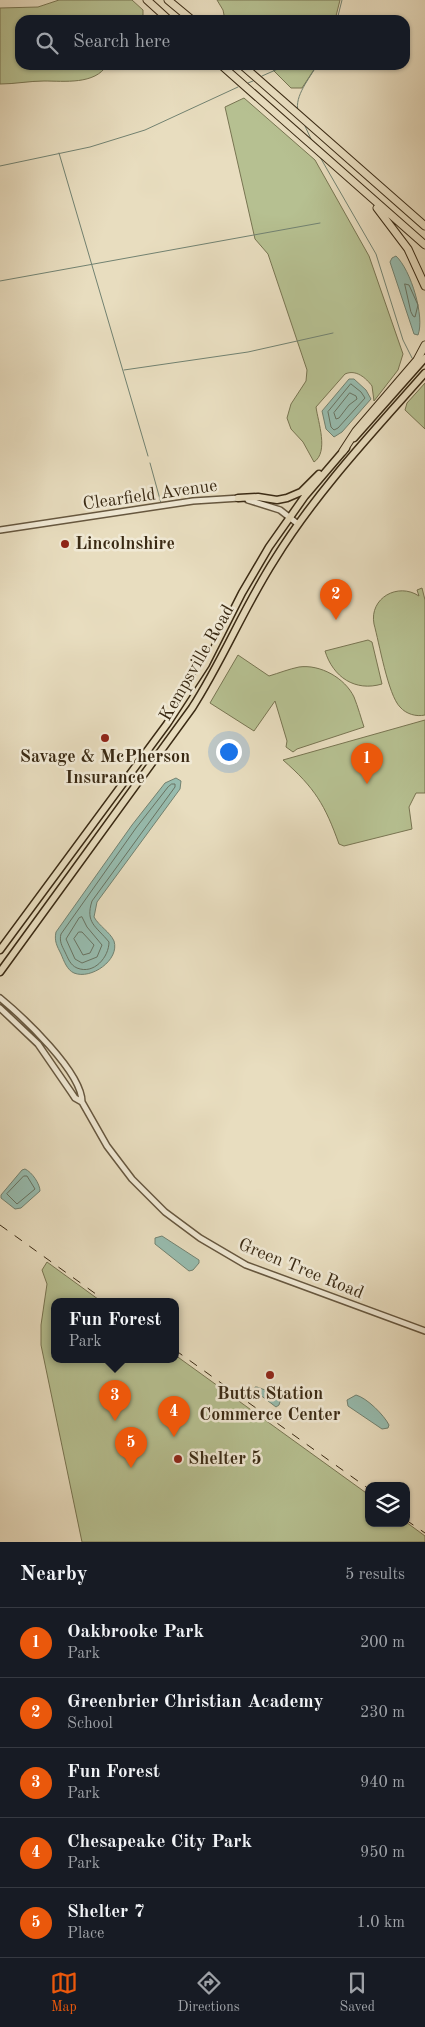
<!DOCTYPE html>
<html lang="en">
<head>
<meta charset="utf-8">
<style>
  body { margin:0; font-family:"Old Standard TT",serif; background:#242831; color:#f1f3f6 }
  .controls { position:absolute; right:15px; bottom:15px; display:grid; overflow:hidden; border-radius:10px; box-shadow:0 1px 4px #0004 }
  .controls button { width:45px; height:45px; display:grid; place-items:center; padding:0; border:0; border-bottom:1px solid #363941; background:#171b24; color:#f1f3f6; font:25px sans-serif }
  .you { position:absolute; left:228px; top:751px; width:18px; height:18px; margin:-12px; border:4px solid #fff; border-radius:50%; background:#1a73e8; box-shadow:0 0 0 8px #1a73e833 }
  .badge { display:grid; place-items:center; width:32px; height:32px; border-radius:50%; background:#ea580c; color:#fff; font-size:16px; font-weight:700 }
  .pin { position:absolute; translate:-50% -41px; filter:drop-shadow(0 1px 2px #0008) }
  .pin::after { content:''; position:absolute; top:26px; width:18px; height:15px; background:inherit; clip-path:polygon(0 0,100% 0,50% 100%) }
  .popup { position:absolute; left:51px; top:1298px; width:128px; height:65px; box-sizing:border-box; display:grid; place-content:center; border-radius:10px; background:#171b24; filter:drop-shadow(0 1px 4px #0005); font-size:16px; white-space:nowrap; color:#9ea1a6 }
  .popup b { font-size:19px; color:#f1f3f6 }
  .popup::after { content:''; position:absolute; left:50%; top:100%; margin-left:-10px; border:10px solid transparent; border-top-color:#171b24 }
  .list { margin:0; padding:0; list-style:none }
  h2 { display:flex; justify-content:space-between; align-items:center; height:65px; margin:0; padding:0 20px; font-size:21px }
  h2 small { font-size:16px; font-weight:400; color:#9ea1a6 }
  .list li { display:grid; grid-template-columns:32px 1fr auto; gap:15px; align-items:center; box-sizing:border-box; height:70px; padding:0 20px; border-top:1px solid #363941 }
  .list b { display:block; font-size:19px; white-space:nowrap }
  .list p { margin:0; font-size:16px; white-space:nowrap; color:#9ea1a6 }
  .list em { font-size:16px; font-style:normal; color:#9ea1a6 }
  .icon { flex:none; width:28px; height:28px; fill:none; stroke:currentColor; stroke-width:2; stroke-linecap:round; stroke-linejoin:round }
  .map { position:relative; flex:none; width:425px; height:1542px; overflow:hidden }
  .search { position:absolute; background:#171b24; box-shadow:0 1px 4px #0004; left:15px; right:15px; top:15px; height:55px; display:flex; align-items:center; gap:12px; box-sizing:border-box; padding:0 18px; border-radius:15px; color:#9ea1a6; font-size:19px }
  .sheet { height:415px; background:#171b24 }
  nav { display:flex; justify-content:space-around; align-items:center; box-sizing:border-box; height:70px; border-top:1px solid #363941; background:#171b24; font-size:14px; color:#9ea1a6 }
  nav a { display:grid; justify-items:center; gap:2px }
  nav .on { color:#ea580c }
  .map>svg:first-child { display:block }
  .green { fill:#b6c091; stroke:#787552 }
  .water { fill:#97bcaf; stroke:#728271 }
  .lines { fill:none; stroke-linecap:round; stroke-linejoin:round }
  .shore { stroke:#687362; stroke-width:1 }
  .stream { stroke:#728271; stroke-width:1 }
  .minor-casing { stroke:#66573f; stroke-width:8 }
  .major-casing { stroke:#3a2a14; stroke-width:9 }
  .highway-casing { stroke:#3a2a14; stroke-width:9 }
  .minor { stroke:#f0e9d5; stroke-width:5 }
  .major { stroke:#e8ddbf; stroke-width:6 }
  .highway { stroke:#e8ddbf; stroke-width:7 }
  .rail { stroke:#3a2a14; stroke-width:1; stroke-dasharray:9 9; stroke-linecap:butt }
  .poi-dot { fill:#8f2418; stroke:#f0e9d5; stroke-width:2 }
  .labels { text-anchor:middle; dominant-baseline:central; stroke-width:5; stroke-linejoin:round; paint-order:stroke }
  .street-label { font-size:18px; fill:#3a2a14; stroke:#f0e9d5 }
  .poi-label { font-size:18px; font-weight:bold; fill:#3a2a14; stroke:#f0e9d5; text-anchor:start }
</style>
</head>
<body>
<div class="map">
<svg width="425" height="1542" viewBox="0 0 425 1542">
  <rect width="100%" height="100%" fill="#e8ddbf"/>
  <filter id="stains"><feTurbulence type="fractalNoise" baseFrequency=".004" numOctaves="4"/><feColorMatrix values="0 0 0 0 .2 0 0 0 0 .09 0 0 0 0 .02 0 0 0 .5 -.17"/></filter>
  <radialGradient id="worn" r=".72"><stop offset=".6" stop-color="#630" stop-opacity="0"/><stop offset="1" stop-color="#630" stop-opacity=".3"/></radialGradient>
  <path class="green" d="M 59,0 L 132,0 L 143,10 L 143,15 L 136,20 L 20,20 L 20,65 L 107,65 C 95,85 64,81 44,81 C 29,81 15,84 0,84 L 0,8 L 38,7 Z
    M 217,0 L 340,0 L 335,20 L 225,20 L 223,10 Z
    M 268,65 L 317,65 L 302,88 L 291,88 Z
    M 244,98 L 315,160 L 369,256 L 403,354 L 398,370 L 374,401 L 372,386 C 366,378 356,369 345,374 L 316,407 C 318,422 329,452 314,462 L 303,442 L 291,429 L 287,418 L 291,404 L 306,381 L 307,370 L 268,254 L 255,239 L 225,107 Z
    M 425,383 L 425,429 L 405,410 L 407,403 Z
    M 422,588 L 425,600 L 425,715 C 416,717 406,714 400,707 C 388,695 379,642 374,624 C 369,598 398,582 419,596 L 417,590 Z
    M 368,640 L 372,642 L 382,684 C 355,692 333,677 325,651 Z
    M 238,655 L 269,676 C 279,673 289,669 299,667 C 320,664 345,678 354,697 C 358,707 361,718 364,727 L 297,749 L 293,752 L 286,747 L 287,741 L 275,701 L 254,731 L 210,703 Z
    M 425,720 L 425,793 L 416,793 L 409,807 L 412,829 L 344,846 L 339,844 C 325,805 315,788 283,760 Z
    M 47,1262 L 102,1302 L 55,1302 L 55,1360 L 175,1360 L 175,1355 L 369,1495 L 369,1523 L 406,1522 L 425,1536 L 425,1542 L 82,1542 L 41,1345 L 41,1325 L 47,1284 L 42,1270 Z"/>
  <path class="water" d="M 396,256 C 411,270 425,317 418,335 L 414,334 L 390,262 L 392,258 Z
    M 349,379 L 354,379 L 366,390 L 371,399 L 342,432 L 334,437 L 326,429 L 322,411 Z
    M 176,778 L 181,781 L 180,789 L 97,902 L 94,917 C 99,926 110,932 114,941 C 120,960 91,980 74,973 C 67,970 64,961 61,954 C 57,946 54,941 56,932 L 132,825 L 165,783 Z
    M 25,1169 C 32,1172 40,1184 40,1191 L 21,1208 L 15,1209 L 1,1198 L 1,1195 L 22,1170 Z
    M 162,1236 L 199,1260 L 199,1263 L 193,1270 L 189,1271 L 155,1244 L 155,1238 Z
    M 255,1387 L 257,1387 L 279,1395 L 281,1398 L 279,1405 L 276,1407 L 255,1391 Z
    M 356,1395 C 367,1398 384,1415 389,1425 L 388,1428 L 382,1429 L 348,1406 L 347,1400 Z"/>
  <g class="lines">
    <path class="shore" d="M 405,284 L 409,285 L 418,305 L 415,317 L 413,316 L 411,312 Z
      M 351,384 L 361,392 L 365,398 L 338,428 L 334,430 L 331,427 L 328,412 Z
      M 350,393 L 356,396 L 357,399 L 349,405 L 339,418 L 336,419 L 334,413 Z
      M 172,784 L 175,784 L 175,787 L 92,901 C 85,923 96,926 109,942 C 109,957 94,975 77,968 C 70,965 68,958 65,952 C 62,946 59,941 61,934 L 136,828 L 168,787 Z
      M 82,917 L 87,927 L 102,945 L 97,957 L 82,963 L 75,959 L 66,939 L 79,918 Z
      M 79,932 L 82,932 L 94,945 L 90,953 L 83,955 L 74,939 Z
      M 24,1176 L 27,1176 L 35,1189 L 17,1204 L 7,1194 Z"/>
    <path class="stream" d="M 337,20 L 342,0
      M 262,76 L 287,65
      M 248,83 L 253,81
      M 298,111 C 294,96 310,78 317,65
      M 305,126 L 311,139
      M 59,153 L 148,456
      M 320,157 L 376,254 L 403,340 L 412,358
      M 0,166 L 90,147 L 145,130 L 238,87
      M 0,281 L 320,223
      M 124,370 L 248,352 L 333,333
      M 150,463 L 161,503"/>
    <g class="minor-casing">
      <path id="minor" d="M 248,500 L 280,510 L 298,524
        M 0,530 L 193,501 L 240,498
        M 0,998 C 23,1017 82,1072 82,1102
        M 0,1008 L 38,1044 L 71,1092 L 75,1098 L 82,1102 L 107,1146 L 132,1179 L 165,1212 L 200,1238 L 246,1265 L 425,1331"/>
    </g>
    <g class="major-casing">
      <path id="major" d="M 354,438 L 425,358
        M 238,498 L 258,497 L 277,500 L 287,498 L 301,492 L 319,474
        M 0,950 L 167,724 L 206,664 L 242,593 L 269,547 L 305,496 L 346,448
        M 0,972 L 192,708 C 223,660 244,607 275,559 C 317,491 373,432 425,373"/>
    </g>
    <g class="highway-casing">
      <path id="highway" d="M 147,0 L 169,20
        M 168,0 L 192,20
        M 221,65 L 425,245
        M 242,65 L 425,226
        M 377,208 L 408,249 L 425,286
        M 343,451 L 356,431 L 417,360 L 425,345"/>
    </g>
    <use href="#minor" class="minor"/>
    <use href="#major" class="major"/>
    <use href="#highway" class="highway"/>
    <path class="rail" d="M 0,1225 L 107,1302
      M 175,1350 L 369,1489
      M 406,1520 L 425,1533"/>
  </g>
  <g class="poi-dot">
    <circle cx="65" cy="544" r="5"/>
    <circle cx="105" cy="738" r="5"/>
    <circle cx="270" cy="1375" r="5"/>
    <circle cx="178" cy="1459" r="5"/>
  </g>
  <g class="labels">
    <g class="street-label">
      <text transform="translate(150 495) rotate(-8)">Clearfield Avenue</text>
      <text transform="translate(197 663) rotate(-60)">Kempsville Road</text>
      <text transform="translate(301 1269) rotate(22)">Green Tree Road</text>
    </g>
    <g class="poi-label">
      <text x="75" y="544">Lincolnshire</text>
      <text x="105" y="757" text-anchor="middle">Savage &amp; McPherson<tspan x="105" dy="21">Insurance</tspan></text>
      <text x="270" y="1394" text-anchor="middle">Butts Station<tspan x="270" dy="21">Commerce Center</tspan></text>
      <text x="188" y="1459">Shelter 5</text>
    </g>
  </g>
  <rect width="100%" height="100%" filter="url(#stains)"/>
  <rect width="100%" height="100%" fill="url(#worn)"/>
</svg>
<div class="controls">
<button><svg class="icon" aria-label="layers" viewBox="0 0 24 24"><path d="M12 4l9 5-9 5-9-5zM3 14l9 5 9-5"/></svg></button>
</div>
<div class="you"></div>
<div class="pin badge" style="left:367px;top:784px">1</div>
<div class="pin badge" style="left:336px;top:620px">2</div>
<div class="pin badge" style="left:115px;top:1421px">3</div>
<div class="popup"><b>Fun Forest</b>Park</div>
<div class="pin badge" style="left:174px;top:1437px">4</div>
<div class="pin badge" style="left:131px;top:1468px">5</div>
<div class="search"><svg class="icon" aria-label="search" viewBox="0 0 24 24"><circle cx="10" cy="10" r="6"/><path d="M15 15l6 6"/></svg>Search here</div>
</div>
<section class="sheet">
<h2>Nearby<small>5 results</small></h2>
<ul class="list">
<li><span class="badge">1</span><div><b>Oakbrooke Park</b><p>Park</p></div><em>200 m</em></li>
<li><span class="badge">2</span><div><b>Greenbrier Christian Academy</b><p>School</p></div><em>230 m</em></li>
<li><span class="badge">3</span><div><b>Fun Forest</b><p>Park</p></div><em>940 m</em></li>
<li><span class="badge">4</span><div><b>Chesapeake City Park</b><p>Park</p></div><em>950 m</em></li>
<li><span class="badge">5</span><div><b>Shelter 7</b><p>Place</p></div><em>1.0 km</em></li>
</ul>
</section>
<nav>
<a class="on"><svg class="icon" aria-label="map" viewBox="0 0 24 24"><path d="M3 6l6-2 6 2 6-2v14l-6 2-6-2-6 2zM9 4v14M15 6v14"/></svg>Map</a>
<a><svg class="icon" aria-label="directions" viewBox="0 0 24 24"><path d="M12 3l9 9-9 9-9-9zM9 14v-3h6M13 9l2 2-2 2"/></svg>Directions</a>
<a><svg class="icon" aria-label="saved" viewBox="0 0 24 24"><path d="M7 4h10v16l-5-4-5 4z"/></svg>Saved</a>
</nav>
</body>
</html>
